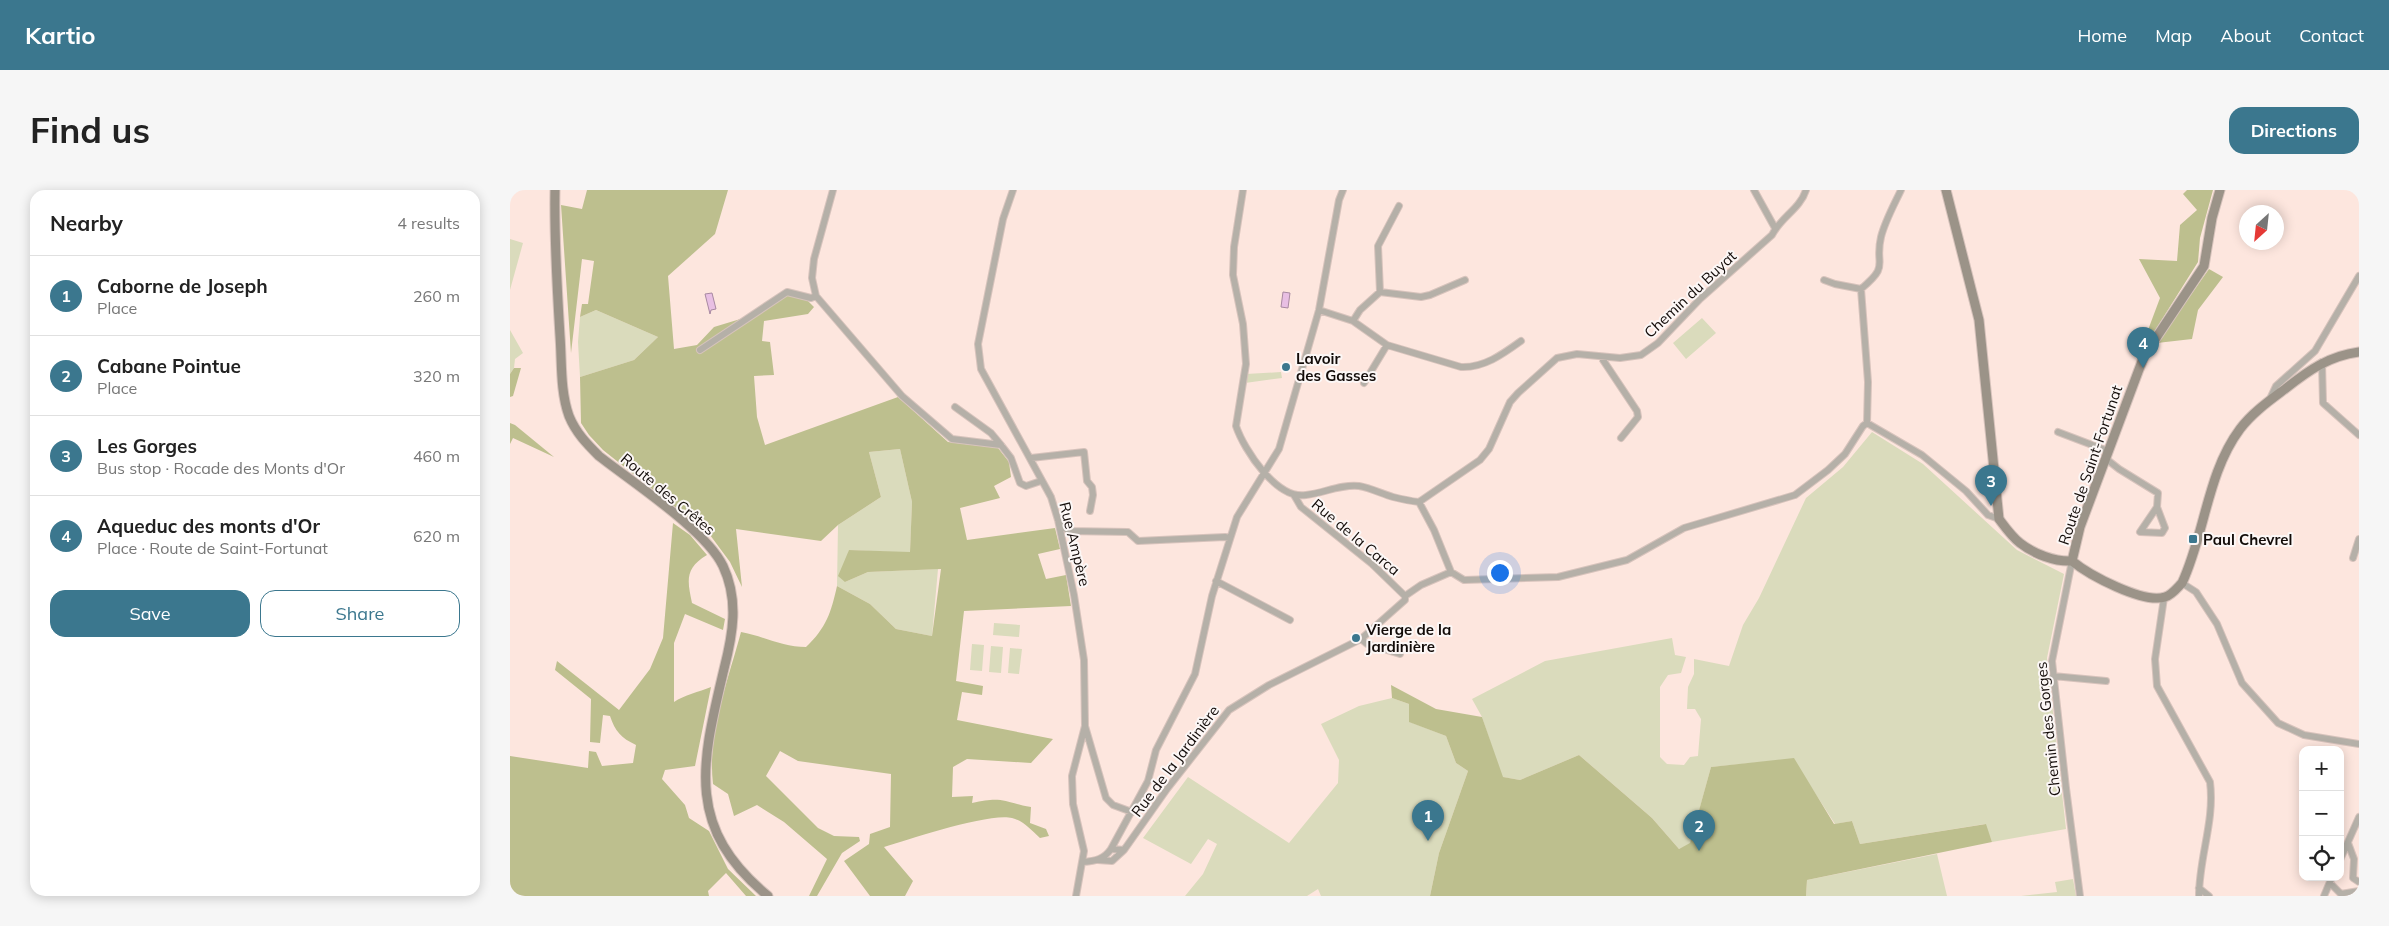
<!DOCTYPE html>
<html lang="en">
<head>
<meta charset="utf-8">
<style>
  body { margin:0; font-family:Mulish,sans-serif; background:#f6f6f6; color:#222 }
  .controls { position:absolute; right:15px; bottom:15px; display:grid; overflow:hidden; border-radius:10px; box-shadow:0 2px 12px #0003 }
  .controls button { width:45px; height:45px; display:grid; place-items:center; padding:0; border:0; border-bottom:1px solid #e0e0e0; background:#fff; color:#222; font:25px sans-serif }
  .compass { position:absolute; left:1729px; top:15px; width:45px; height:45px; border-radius:50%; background:#fff; box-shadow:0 2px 12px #0003; rotate:207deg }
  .you { position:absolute; left:989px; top:382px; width:18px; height:18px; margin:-12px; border:4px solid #fff; border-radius:50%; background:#1a73e8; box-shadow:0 0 0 8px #1a73e833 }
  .badge { display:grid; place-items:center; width:32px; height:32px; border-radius:50%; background:#3b778e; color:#fff; font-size:16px; font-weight:700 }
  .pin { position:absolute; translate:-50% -41px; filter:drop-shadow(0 1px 2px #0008) }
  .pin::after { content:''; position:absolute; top:26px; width:18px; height:15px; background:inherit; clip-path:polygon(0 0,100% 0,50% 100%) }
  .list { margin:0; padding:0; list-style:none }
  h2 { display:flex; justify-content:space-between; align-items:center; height:65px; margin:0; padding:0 20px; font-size:21px }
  h2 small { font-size:16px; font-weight:400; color:#767676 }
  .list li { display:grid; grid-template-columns:32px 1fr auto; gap:15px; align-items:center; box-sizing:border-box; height:80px; padding:0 20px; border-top:1px solid #e0e0e0 }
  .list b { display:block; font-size:19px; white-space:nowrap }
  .list p { margin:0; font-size:16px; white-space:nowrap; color:#767676 }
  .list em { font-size:16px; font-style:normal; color:#767676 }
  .actions { display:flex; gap:10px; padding:15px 20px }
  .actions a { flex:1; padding:11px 0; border:1px solid #3b778e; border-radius:15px; text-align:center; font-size:18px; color:#3b778e }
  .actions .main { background:#3b778e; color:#fff }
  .icon { flex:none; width:28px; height:28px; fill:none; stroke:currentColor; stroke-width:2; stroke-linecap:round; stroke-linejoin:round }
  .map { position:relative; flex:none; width:1849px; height:706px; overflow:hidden; border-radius:15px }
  header { display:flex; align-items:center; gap:30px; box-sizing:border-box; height:70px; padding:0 25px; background:#3b778e; color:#fff }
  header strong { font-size:24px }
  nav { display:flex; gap:28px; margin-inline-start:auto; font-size:18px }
  .intro { display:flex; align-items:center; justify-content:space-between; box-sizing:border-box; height:120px; padding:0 30px }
  h1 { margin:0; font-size:35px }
  .button { padding:12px 22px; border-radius:15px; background:#3b778e; color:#fff; font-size:18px; font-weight:700 }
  main { display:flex; gap:30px; padding:0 30px }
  aside { flex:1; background:#fff; border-radius:15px; box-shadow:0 2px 12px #0003 }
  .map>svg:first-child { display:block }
  .green { fill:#dadbbc }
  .forest { fill:#bdbf8e }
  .water { fill:#e8bfe3; stroke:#a889a1 }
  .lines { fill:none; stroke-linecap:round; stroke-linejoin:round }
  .street-casing { stroke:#d7c3bc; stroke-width:8 }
  .secondary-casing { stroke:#d7c3bc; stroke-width:11 }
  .street { stroke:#b5b0a8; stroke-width:6 }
  .secondary { stroke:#9b9388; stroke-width:9 }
  .poi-dot { fill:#3b778e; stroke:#fcf7f6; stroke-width:2 }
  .labels { text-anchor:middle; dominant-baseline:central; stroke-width:4; stroke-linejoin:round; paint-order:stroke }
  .street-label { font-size:15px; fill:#120b08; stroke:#fcf7f6 }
  .poi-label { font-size:15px; font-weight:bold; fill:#120b08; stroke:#fcf7f6; text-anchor:start }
</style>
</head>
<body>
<header>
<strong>Kartio</strong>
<nav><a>Home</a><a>Map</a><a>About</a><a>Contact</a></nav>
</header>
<div class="intro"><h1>Find us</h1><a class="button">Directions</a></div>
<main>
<aside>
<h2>Nearby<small>4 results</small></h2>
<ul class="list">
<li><span class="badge">1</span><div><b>Caborne de Joseph</b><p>Place</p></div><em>260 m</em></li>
<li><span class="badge">2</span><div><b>Cabane Pointue</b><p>Place</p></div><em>320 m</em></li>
<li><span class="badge">3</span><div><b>Les Gorges</b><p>Bus stop · Rocade des Monts d'Or</p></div><em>460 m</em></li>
<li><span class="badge">4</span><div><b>Aqueduc des monts d'Or</b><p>Place · Route de Saint-Fortunat</p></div><em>620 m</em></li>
</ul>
<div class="actions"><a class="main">Save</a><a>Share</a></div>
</aside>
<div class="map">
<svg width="1849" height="706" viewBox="0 0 1849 706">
  <rect width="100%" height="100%" fill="#fde6de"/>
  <path class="green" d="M 0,49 L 13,53 L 0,100 Z
    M 86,120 L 148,147 L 124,170 L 70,187 L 68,152 L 70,127 Z
    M 1192,128 L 1206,143 L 1176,169 L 1163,153 Z
    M 0,140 L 13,163 L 5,169 L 4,178 L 0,184 Z
    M 771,182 L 772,188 L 735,193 L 736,184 Z
    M 1362,242 L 1413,274 L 1507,360 L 1554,384 L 1537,468 L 1556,639 L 1482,652 L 1475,634 L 1350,654 L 1342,631 L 1325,634 L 1283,569 L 1201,577 L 1180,654 L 1169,659 L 1142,628 L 1069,565 L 1010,590 L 992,587 L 972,527 L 962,509 L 1035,471 L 1162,448 L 1165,465 L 1176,467 L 1171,483 L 1158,485 L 1150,497 L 1150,567 L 1157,574 L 1174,575 L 1180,567 L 1188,566 L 1191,529 L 1185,519 L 1177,519 L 1178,497 L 1184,484 L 1184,469 L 1219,476 L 1233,435 L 1249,408 L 1296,308 L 1333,277 Z
    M 390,259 L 402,312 L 400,363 L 339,360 L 335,392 L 358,382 L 428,379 L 422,446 L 386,439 L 360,414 L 327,396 L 328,335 L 371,307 L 359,262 Z
    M 484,433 L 510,435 L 509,447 L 483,445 Z
    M 462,454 L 474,455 L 472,481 L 460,480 Z
    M 481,456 L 493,457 L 491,483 L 479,482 Z
    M 500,458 L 512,459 L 509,484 L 498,483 Z
    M 882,508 L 899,514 L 900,532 L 936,546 L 946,573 L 958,581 L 929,663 L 920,706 L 811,706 L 808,699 L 797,706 L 675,706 L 693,684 L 707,654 L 698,649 L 681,674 L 633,648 L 678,587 L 779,653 L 828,593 L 829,570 L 811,534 L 849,516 Z
    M 1427,664 L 1437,706 L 1296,706 L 1297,690 Z
    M 1563,689 L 1566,706 L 1511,706 L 1547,702 L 1545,692 Z"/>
  <path class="forest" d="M 77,0 L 218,0 L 205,44 L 158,86 L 164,159 L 187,155 L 204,137 L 250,123 L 278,105 L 297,110 L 304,117 L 298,124 L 254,131 L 252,151 L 260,152 L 264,185 L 244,186 L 247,227 L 255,255 L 388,207 L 438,252 L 488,258 L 499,272 L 501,287 L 484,296 L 490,308 L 450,318 L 457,350 L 545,338 L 550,359 L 528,364 L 536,389 L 556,385 L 561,416 L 454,421 L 446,491 L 473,496 L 472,505 L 452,502 L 447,530 L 543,549 L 521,573 L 457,569 L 443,577 L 442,607 L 463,606 L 462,613 C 493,606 493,612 521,617 L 520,633 L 536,639 L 539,646 L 530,648 C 521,640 514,631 502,628 C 481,622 399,649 374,657 L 403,691 L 395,706 L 360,706 L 334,671 L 359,654 L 360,644 L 380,637 L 381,584 L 288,571 L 270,561 L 256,586 L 308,638 L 324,646 L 349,647 L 350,651 L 332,663 L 307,706 L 299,706 L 317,669 L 274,632 L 247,615 L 224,626 L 218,604 L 203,594 C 197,543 218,491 231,442 C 253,446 273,457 296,457 C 316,438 321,423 327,396 L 360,414 L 386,439 L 422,446 L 431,379 L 358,382 L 335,392 L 328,386 L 339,360 L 400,362 L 402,312 L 390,259 L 359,262 L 371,307 L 328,335 L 311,351 L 226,339 L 232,397 L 220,372 L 200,345 L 93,260 L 79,245 L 71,233 L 70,187 L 124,170 L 148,147 L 86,120 L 70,127 L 72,114 L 78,114 L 84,71 L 72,69 L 61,163 L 51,15 L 72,19 Z
    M 1677,0 L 1703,0 L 1690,48 L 1688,72 L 1639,150 L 1635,148 L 1650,108 L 1629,69 L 1667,71 L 1670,35 L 1687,20 L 1673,4 Z
    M 1699,79 L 1713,87 L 1688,120 L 1682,149 L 1647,153 Z
    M 4,178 L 11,178 L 3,206 L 0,207 L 0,184 Z
    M 0,233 L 5,235 L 44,267 L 3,248 L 0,254 Z
    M 163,333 L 180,345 L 197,365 C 175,378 177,390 182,413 L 215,429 L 213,440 L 175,424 L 164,453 L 164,512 C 174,505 189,502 201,497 L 185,576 L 155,580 L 152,589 L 175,615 L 179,628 L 199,641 L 218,679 L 246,706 L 236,706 L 216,683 L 198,701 L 199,706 L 0,706 L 0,566 L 78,578 L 79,561 L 86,562 L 92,576 L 123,573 L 126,555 C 111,548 105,541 100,526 L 93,525 L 90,553 L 80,552 L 81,509 L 45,480 L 47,471 L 109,520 L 140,479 L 153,448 Z
    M 881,495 L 926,519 L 972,527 L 993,587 L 1010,590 L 1069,565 L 1142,628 L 1169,659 L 1180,653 L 1201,577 L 1284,568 L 1324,634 L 1342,631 L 1350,654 L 1476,634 L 1482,652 L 1297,690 L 1296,706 L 920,706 L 929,663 L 958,581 L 946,573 L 936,546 L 899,532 L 899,514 L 882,508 Z"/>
  <path class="water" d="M 773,102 L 780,103 L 778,118 L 771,117 Z
    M 202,103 L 206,119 L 201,120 L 200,124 L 195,104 Z"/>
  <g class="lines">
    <g class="street-casing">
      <path id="street" d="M 323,0 L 304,69 L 302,88 L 306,106 L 392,206 L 442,249 L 491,255 L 501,268 L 510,293 L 516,296 L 531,291
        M 503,0 L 493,29 L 468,154 L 471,179 L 541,307 L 548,330 L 564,405 L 574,470 L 575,536 L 562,586 L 563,614 L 574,661 L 566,706
        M 733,0 L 724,57 L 723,85 L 733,134 L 736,174 L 726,236 C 734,260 767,310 796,305 C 814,303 831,294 849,296 C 861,298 872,304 883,307 C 891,309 900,311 909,312 L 924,340 L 941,382
        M 1244,0 L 1265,38
        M 1314,90 L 1325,94 L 1351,99
        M 870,102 L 868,56 L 889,16
        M 809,120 L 843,131 L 877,155 L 951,177 C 974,178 993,164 1011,151
        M 843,131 L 850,120 L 870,102 L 911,107 L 920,105 L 955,90
        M 190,160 L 277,102 L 301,108 L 306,106
        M 1091,167 L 1127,221 L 1128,227 L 1111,248
        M 1812,172 L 1813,213 L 1849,245
        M 854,193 L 877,155
        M 1759,211 L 1766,196 L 1805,161 L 1849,86
        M 445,217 L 481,243 L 491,255
        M 1357,233 L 1358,192 L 1351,99 C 1381,74 1364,76 1371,47 C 1375,31 1384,15 1391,0
        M 1548,242 L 1598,261
        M 521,268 L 574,262 L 577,291 L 582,297 L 583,305 L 580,321
        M 1595,268 L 1609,279 L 1648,303 L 1647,317 L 1630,342 L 1652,343 L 1655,338 L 1647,317
        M 784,305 L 791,317 L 862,374 L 895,406
        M 909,312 L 970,270 L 979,259 L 1000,212 L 1008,203 L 1047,168 L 1067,164 L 1110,168 L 1131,165 L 1148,153 L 1190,109 L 1262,45 C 1271,27 1290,19 1296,0
        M 548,330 L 558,341 L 618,342 L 628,351 L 715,347 L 719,348
        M 1843,368 L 1849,349
        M 1562,371 L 1542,471 L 1556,598 L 1570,706
        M 941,382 L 954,390 L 1048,387 L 1117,370 L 1174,338 L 1285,305 L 1318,280 L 1335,264 L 1353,236 L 1357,233 L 1412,265 L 1456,301 L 1478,325 L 1489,329
        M 706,391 L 780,430
        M 1672,393 L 1686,402 L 1707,434 L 1732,493 L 1768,533 L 1794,545 L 1849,554
        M 1654,408 L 1645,469 L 1647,496 L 1700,592 C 1705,631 1689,667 1689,706
        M 851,449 L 857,454 L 890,464
        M 1543,486 L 1596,491
        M 575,536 L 596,608 L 603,615 L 622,622
        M 1838,653 L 1844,669 L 1843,688 L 1849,692
        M 614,660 L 657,599 L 719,520 L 759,495 L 851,449 L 895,410 L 895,406 L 911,395 L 941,382
        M 588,670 L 602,671 L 614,660 L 601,659
        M 1830,670 L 1849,627
        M 573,672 C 586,671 594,669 601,659 L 638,591 L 646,560 L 685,484 L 702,406 L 727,327 L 769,259 L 809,120 L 829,10 L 833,0
        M 1820,693 L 1831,704 L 1849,701
        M 1689,698 L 1699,706
        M 1814,706 L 1822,687"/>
    </g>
    <g class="secondary-casing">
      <path id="secondary" d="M 45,0 C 44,49 47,97 50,146 C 52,172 50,201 59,226 C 66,243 77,254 89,266 C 122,292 196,340 213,376 C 229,410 223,444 214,479 C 192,572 174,637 258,706
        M 1436,0 L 1469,130 L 1489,329 C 1495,337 1502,347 1510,353 C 1524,364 1545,372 1562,371 C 1579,385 1633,414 1655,407 C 1662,405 1667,398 1672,393 C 1695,344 1697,283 1730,239 C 1742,223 1759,211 1775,199 C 1799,180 1819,166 1849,162
        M 1562,371 L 1570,337 L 1634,166 L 1694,76 L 1702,28 L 1710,0"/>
    </g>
    <use href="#street" class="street"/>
    <use href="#secondary" class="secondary"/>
  </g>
  <g class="poi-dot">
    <circle cx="776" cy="177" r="5"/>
    <rect x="1678" y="344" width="10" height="10" rx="2.5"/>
    <circle cx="846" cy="448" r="5"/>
  </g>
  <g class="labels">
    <g class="street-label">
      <text transform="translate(1180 104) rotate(-43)">Chemin du Buyat</text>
      <text transform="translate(1580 275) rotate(-71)">Route de Saint-Fortunat</text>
      <text transform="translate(158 304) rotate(40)">Route des Crêtes</text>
      <text transform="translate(846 347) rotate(40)">Rue de la Carca</text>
      <text transform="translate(565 354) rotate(76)">Rue Ampère</text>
      <text transform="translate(1538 539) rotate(-96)">Chemin des Gorges</text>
      <text transform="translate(665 571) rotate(-53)">Rue de la Jardinière</text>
    </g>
    <g class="poi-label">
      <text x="786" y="168">Lavoir<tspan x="786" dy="17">des Gasses</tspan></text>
      <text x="1693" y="349">Paul Chevrel</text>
      <text x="856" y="439">Vierge de la<tspan x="856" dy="17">Jardinière</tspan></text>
    </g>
  </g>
</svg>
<div class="controls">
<button>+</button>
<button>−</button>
<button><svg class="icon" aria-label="locate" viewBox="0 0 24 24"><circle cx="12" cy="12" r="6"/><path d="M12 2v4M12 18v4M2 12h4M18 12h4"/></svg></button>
</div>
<svg class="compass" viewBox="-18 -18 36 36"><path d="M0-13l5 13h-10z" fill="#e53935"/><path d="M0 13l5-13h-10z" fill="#767676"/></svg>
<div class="you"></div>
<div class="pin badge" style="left:918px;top:651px">1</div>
<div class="pin badge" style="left:1189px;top:661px">2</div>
<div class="pin badge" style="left:1481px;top:316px">3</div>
<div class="pin badge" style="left:1633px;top:178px">4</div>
</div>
</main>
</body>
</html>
